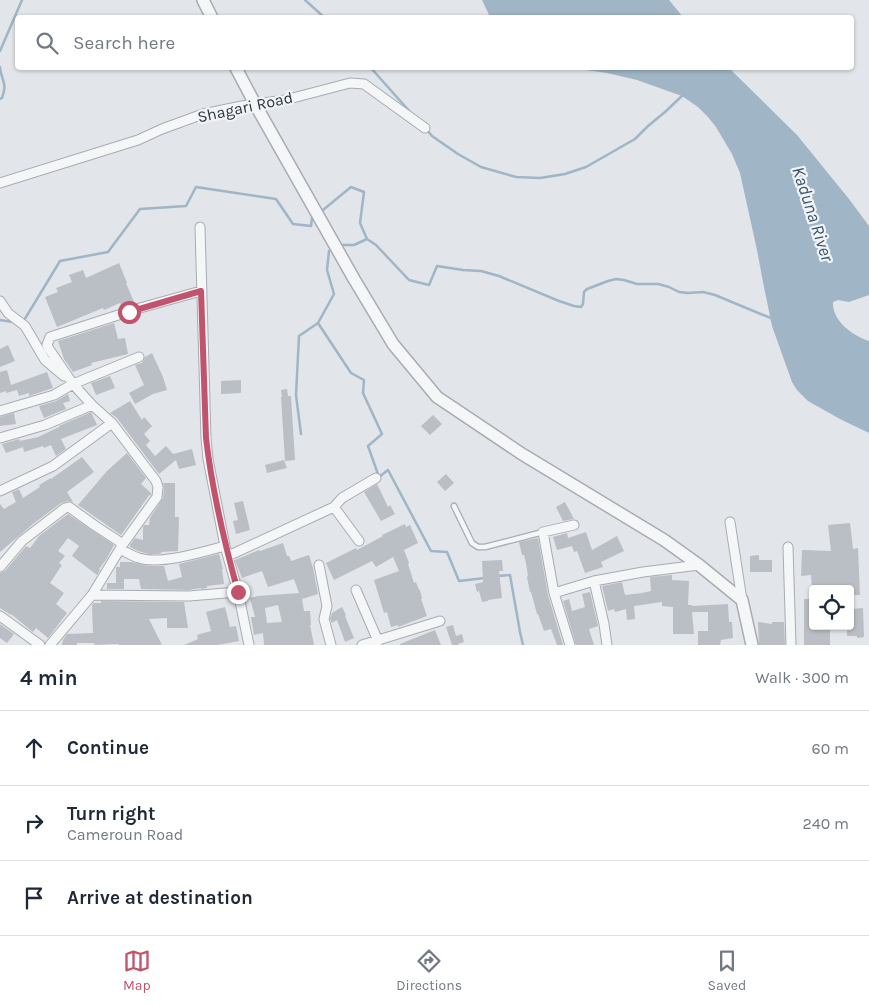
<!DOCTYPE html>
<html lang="en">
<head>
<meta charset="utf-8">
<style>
  body { margin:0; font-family:Karla,sans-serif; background:#f2f2f3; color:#1f2937 }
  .controls { position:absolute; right:15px; bottom:15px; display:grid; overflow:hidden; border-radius:5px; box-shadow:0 1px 4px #0004 }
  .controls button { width:45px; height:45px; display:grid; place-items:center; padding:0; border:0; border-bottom:1px solid #e0e1e3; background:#fff; color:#1f2937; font:25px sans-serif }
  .stop { position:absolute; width:15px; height:15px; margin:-11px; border:4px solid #c1536c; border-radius:50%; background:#fff }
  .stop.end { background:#c1536c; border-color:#fff; box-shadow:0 1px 5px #0008 }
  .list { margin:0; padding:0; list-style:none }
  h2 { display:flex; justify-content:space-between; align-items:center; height:65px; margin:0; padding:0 20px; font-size:21px }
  h2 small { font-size:16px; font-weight:400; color:#747a83 }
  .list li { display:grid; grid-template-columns:32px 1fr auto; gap:15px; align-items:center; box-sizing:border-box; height:75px; padding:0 20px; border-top:1px solid #e0e1e3 }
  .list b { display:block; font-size:19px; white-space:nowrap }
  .list p { margin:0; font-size:16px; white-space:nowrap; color:#747a83 }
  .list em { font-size:16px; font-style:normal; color:#747a83 }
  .icon { flex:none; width:28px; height:28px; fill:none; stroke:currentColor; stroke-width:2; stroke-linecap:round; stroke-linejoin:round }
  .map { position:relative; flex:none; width:869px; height:645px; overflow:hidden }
  .search { position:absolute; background:#fff; box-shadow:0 1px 4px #0004; left:15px; right:15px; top:15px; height:55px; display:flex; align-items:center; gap:12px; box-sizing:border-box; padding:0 18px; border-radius:5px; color:#747a83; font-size:19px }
  .sheet { height:290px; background:#fff }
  nav { display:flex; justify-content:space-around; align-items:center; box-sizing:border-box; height:70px; border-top:1px solid #e0e1e3; background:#fff; font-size:14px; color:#747a83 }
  nav a { display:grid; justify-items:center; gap:2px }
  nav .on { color:#c1536c }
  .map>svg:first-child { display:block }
  .water { fill:#a0b5c5 }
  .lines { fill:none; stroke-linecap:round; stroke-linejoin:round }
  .stream { stroke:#a0b5c5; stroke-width:2.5 }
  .building { fill:#babfc5; fill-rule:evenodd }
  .service-casing { stroke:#a8acb3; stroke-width:7 }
  .minor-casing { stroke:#a8acb3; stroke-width:11 }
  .tertiary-casing { stroke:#a8acb3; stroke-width:14 }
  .service { stroke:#f4f6f8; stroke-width:4.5 }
  .minor { stroke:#f4f6f8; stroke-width:9 }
  .tertiary { stroke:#f4f6f8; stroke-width:11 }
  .route { stroke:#c1536c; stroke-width:6 }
  .labels { text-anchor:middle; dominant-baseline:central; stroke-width:4.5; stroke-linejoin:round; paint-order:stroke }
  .street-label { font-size:16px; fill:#2c343f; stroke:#f1f4f6 }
  .water-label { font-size:18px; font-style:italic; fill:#3a556f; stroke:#f1f4f6 }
</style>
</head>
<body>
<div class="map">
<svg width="869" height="645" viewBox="0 0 869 645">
  <rect width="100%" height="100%" fill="#e2e5e9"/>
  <path class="water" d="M 482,0 L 669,0 L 683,17 L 490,17 Z
    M 572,68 L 729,68 L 797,135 L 849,199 L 869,226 L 869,295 L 849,302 L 838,300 L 833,302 C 832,321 853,336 869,341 L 869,433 L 840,419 L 808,401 L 797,390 L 792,382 L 772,326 L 763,282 L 757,250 L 740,173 L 732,154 L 716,127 L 708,117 L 698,107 L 682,96 L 637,80 L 607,73 Z"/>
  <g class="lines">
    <path class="stream" d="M 305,0 L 325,18
      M 0,51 L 22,0
      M 0,67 C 1,81 8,82 2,98 L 0,99
      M 371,68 L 411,113
      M 427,130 L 432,136 L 458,154 L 481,167 L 516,177 L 540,178 L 565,174 L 586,167 L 635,139 L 648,126 L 665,112 L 684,94
      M 323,210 L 351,187 L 364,192 L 360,223 L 367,239 L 376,245 L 409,280 L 429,285 L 437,266 L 463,270 L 481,271 L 499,276 L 559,301 L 574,306 L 581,307 L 583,304 L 584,292 L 587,289 L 608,281 L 616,279 L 624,280 L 637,284 L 658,284 L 669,287 L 679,292 L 688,293 L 703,292 L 715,295 L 773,319
      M 341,245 L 354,245 L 367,239
      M 0,320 L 13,322
      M 23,322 L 60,261 L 108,252 L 140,209 L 186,206 L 196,187 L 276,199 L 293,224 L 311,226 L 312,218
      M 318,323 L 351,373 L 364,380 L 363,393 L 382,434 L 368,446 L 379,477 L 388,470 L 431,551 L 447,552 L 459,581 L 485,578
      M 301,434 L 296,395 L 299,336 L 318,323 L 334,294 L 327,270 L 329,251
      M 498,576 L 510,575 L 520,632 L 523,645"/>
  </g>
  <path class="building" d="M 119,263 L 127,283 L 126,283 L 134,302 L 122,307 L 120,303 L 104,310 L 103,308 L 57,327 L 45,297 L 58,292 L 56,288 L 72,282 L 69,275 L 83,270 L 86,278 Z
    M 114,323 L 118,339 L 125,338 L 128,354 L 91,363 L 92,365 L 73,372 L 64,359 L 58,341 Z
    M 8,345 L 15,361 L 0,367 L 0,349 Z
    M 152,353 L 163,377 L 167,390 L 153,394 L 135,404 L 129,393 L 144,385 L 135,365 L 142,363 L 144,360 L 145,357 Z
    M 7,370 L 11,385 L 47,372 L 53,388 L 29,396 L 29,393 L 19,396 L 17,390 L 6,393 L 6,391 L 0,393 L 0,372 Z
    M 110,376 L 115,388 L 96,395 L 91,383 Z
    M 241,380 L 241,393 L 221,394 L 221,381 Z
    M 287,389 L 288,396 L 291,396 L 295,460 L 285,461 L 281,397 L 282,397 L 281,390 Z
    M 68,394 L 70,401 L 63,403 L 66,409 L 44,418 L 39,406 L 56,401 Z
    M 130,401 L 142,420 L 144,417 L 152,426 L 144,434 L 150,441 L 146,445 L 155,456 L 166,446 L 173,454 L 192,449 L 196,465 L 179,469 L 176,460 L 159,474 L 117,418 L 110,413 Z
    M 91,412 L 97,425 L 61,439 L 66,449 L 56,456 L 51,445 L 44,448 L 43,446 L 24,452 L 23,447 L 6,453 L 2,444 L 19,439 L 20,441 L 38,437 L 59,427 L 59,426 Z
    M 14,413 L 16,424 L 0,426 L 0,417 Z
    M 433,415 L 442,424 L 430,435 L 421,426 Z
    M 127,453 L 146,478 L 141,484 L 151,493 L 151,495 L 150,496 L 150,494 L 121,535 L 78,505 L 107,471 Z
    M 82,457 L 94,472 L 67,492 L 73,502 L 68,501 L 61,503 L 33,524 L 0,552 L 0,504 L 4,509 L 16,502 L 12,492 L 19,489 L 23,498 L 40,487 L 39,485 L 51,478 L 51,479 Z
    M 284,460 L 287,468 L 267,473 L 265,465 Z
    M 446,474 L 454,483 L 445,491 L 437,482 Z
    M 163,483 L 175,483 L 175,517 L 179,517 L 178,551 L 161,552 L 162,553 L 158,554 L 149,554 L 138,551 L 130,547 L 130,545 L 135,538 L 143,540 L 143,527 L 144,525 L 149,525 L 150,518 L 163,498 L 164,488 Z
    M 377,484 L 388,507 L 390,505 L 395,514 L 381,521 L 364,492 Z
    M 243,501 L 250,530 L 236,534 L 233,521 L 238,520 L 234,503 Z
    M 565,502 L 574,519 L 563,521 L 556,507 Z
    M 68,514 L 114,545 L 106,560 L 99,569 L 100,570 L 97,575 L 72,556 L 79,546 L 68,538 L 58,551 L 65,556 L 59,563 L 62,565 L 50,583 L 64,593 L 56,604 L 67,613 L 48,638 L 36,628 L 33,632 L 11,614 L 11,615 L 0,608 L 0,573 L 5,571 L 26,546 L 30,548 L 39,536 Z
    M 850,523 L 853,549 L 858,548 L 860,595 L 850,595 L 850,588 L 812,589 L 811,575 L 801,576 L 802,550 L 831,551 L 828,525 Z
    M 405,524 L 406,527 L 410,525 L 418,543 L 404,550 L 409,563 L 408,564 L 414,583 L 416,582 L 419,590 L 420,590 L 422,599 L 421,599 L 427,616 L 398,627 L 398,625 L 391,627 L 387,612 L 384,613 L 374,580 L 399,571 L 393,557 L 376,567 L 372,561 L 334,580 L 326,563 L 356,548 L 357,550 L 383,536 L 382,535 Z
    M 586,532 L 592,550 L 617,536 L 624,551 L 601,562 L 603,567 L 585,573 L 577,551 L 574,552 L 572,546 L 557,550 L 553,537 L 567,533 L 568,538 Z
    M 538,538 L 548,595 L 563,645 L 557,645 L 551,629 L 544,631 L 538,614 L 537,614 L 531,592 L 530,592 L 527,577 L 528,576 L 526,563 L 524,555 L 522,555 L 519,542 Z
    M 283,543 L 287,556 L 289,556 L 291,561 L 309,555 L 313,568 L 318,594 L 302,599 L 304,611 L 310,611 L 311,625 L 310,625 L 314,645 L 264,645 L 263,633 L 254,635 L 251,617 L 255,617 L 250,598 L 258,596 L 299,593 L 294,579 L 268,587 L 262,571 L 242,578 L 235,560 L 259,550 L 260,551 ZM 278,605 L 282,622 L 267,623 L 265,608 Z
    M 219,554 L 223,569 L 222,569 L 224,584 L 207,586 L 207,588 L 201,589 L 201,588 L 189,590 L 141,589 L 139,579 L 124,579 L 124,589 L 107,589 L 107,583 L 116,583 L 116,567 L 120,567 L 120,562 L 132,562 L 148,566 L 164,566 L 168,581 L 182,577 L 179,564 Z
    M 759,555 L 759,560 L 772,560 L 772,572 L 750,572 L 750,556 Z
    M 502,560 L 503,571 L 499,571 L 502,598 L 488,600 L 488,601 L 482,602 L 479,591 L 477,592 L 475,584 L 483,582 L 482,561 Z
    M 672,575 L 672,580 L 689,581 L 688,605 L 692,605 L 692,606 L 728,604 L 729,622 L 732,622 L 733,638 L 721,640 L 720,645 L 698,645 L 698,631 L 708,631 L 708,612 L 692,612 L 694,634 L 673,634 L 673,607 L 662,606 L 662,602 L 634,606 L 635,619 L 627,620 L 626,609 L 615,612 L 614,609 L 608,611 L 602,586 L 622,582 L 625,595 L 642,593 L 651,591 L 650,577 Z
    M 590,592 L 598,626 L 589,629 L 594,645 L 576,645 L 563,601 L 569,599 L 572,611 L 585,607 L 582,594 Z
    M 804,599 L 813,599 L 813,626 L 830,626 L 830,645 L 804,645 Z
    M 101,601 L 184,602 L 188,628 L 167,628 L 167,618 L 149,619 L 162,645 L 119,645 L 118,644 L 95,645 L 94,643 L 77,643 L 77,645 L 62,645 L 63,640 L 67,634 L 93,633 L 92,605 L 93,603 L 101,603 Z
    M 225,607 L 230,627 L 236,626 L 239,641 L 218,645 L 184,645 L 198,639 L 197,635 L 211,631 L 206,612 Z
    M 342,607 L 346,615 L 345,616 L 354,638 L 345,642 L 337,620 L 332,623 L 330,619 L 332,613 Z
    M 863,608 L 864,637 L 857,638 L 857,636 L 847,636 L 847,626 L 850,626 L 850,615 L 853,615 L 853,609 Z
    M 758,622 L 772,624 L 772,622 L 784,622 L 785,645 L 759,645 Z
    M 0,624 L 14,634 L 7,643 L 0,638 Z
    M 453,625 L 456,636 L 462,634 L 464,642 L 458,644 L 459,645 L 452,645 L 446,627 Z
    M 435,630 L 441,645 L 400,645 L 400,644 Z"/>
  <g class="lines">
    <g class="service-casing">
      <path id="service" d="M 454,506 L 472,543 L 478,547 L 485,547 L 543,532"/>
    </g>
    <g class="minor-casing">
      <path id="minor" d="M 0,183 L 138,140 L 162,129 L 203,114 L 242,106 L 285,100 L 350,83 L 364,84 L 425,128
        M 200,227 L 206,438 L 208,459 L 225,546 L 238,592 L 249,645
        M 0,301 L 8,313 L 25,326 L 45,360 L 64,376
        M 0,411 L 54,395 L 73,384 L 139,357
        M 0,438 L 45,425 L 92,405
        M 0,491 L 53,466 L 112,423
        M 334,507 L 359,541
        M 730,522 L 742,600
        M 788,547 L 791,645
        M 120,549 C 126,552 132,556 139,558 C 160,565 203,552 225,546
        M 228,556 L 334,507 L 342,498 L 376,478
        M 319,565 L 327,606 L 324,619 L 331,645
        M 0,567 L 22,541 L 65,508 L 69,507 L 94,525 L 123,544
        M 594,581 L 604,624 L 607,645
        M 356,590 L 378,641
        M 554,593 L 594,581 L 643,572 L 699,565
        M 92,595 L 189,596 L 238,592
        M 0,616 L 40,645
        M 50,645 L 92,595 L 123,544 L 157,497 L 158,487 L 156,481 L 112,423 L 92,405 L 73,384 L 49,349 L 47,345 L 50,337 L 140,308 L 201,291
        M 362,645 L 440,621
        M 570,645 L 554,593 L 543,532 L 574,525"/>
    </g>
    <g class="tertiary-casing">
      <path id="tertiary" d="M 203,0 L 212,18
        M 236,68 L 255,104 L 354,279 L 393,344 L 437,397 L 522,454 L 664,540 L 699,565 L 742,600 L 752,645"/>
    </g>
    <use href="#service" class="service"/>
    <use href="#minor" class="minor"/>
    <use href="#tertiary" class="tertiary"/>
  </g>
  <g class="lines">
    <path class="route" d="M 129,312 L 201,291 L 206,438 C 212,490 224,541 238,592"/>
  </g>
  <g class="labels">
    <g class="street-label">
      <text transform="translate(245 107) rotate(-12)">Shagari Road</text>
    </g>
    <g class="water-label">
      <text transform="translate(813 214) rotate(72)">Kaduna River</text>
    </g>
  </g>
</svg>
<div class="controls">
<button><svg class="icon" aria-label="locate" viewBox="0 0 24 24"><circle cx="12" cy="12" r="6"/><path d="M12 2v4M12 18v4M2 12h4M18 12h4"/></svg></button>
</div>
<div class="stop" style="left:129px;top:312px"></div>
<div class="stop end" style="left:238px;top:592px"></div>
<div class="search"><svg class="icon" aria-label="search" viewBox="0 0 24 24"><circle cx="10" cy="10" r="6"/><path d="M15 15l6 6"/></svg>Search here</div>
</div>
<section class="sheet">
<h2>4 min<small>Walk · 300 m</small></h2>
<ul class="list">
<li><svg class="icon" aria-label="ahead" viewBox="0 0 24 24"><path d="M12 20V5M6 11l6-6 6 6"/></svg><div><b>Continue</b></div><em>60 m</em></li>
<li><svg class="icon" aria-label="right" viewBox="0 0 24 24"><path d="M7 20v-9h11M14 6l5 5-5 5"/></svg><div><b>Turn right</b><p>Cameroun Road</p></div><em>240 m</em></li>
<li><svg class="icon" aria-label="arrive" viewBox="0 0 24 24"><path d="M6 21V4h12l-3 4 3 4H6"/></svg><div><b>Arrive at destination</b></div></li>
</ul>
</section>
<nav>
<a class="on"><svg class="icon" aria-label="map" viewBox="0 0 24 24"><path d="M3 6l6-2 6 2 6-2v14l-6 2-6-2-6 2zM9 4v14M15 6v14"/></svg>Map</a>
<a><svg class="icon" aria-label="directions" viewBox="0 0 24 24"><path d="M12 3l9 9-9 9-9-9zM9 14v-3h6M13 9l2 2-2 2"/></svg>Directions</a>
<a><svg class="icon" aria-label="saved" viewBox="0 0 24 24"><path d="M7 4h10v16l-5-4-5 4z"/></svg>Saved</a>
</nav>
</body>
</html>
